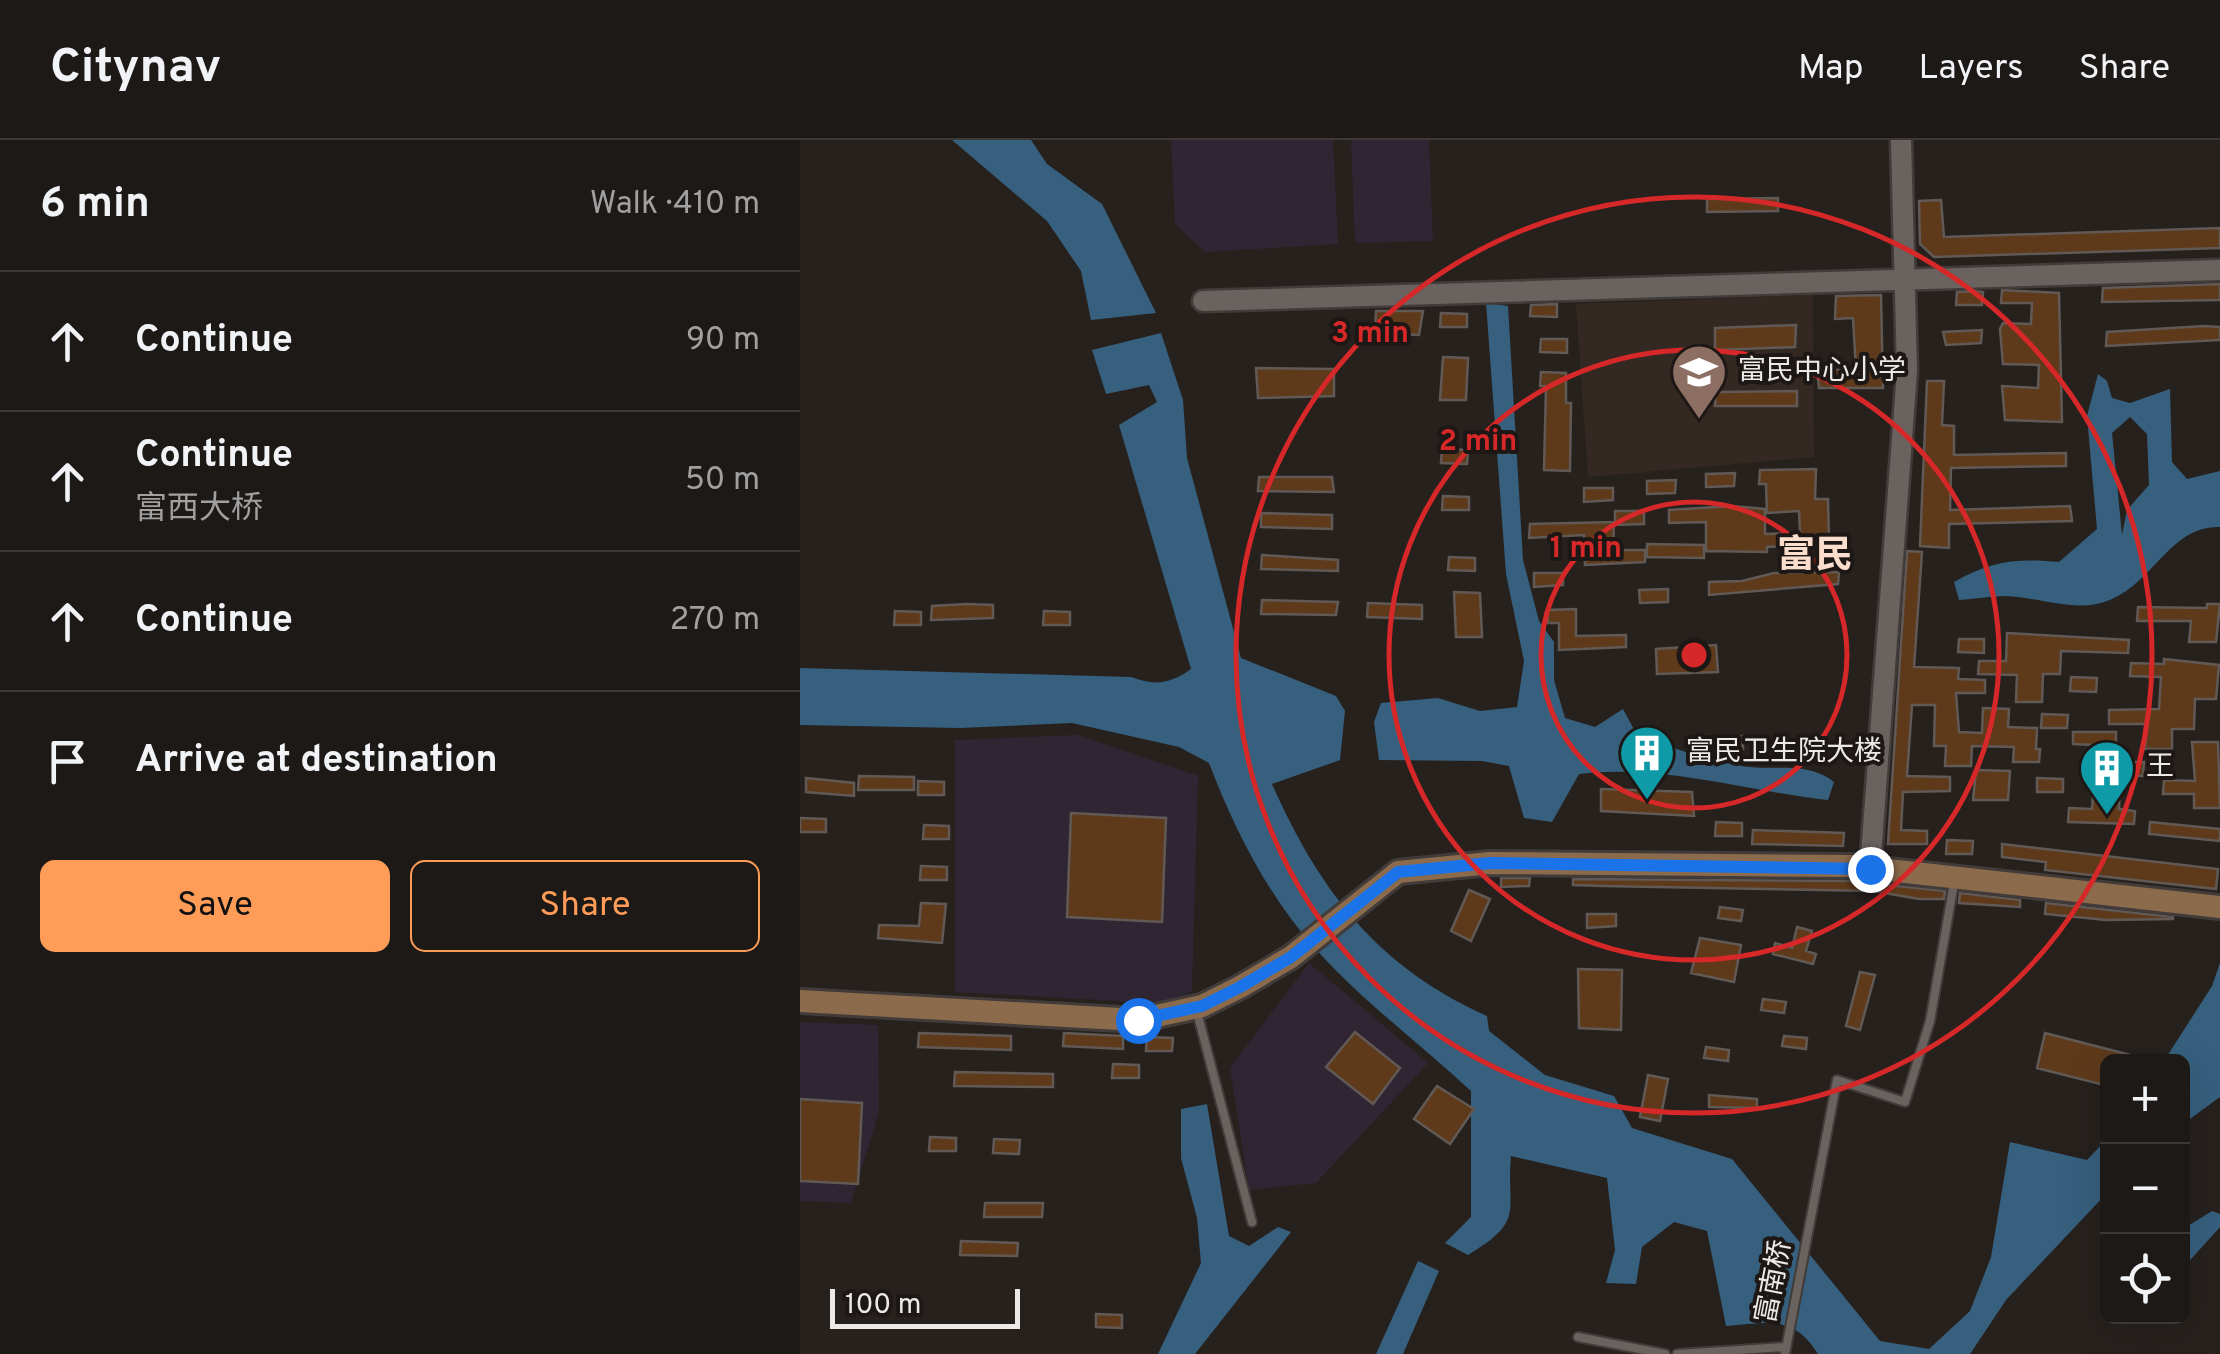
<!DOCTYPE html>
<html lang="en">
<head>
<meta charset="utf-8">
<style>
  body { margin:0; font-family:Overpass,"Noto Sans SC",sans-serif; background:#25221f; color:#f1f3f6 }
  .controls { position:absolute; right:30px; bottom:30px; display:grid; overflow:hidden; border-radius:15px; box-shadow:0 10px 40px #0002 }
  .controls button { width:90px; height:90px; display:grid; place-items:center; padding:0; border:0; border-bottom:2px solid #3b3835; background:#1d1916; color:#f1f3f6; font:50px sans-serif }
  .scale { position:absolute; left:30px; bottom:25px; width:190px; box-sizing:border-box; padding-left:10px; border:5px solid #ede9e7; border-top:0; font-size:28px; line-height:35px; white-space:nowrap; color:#ede9e7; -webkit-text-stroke:8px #1d1815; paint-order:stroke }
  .stop { position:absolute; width:30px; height:30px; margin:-22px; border:8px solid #1a73e8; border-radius:50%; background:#fff }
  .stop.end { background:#1a73e8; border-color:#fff; box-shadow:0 2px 10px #0008 }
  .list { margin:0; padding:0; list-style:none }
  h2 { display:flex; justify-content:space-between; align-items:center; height:130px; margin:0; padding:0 40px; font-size:42px }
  h2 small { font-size:32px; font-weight:400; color:#a0a0a1 }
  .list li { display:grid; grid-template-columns:65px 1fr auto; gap:30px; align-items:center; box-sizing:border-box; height:140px; padding:0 40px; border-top:2px solid #3b3835 }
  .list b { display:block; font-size:38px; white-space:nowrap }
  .list p { margin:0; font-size:32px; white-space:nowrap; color:#a0a0a1 }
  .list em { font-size:32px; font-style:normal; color:#a0a0a1 }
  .actions { display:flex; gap:20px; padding:30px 40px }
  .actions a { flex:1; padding:22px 0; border:2px solid #fe9c58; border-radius:15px; text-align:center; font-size:35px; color:#fe9c58 }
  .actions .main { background:#fe9c58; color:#111 }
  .icon { flex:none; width:55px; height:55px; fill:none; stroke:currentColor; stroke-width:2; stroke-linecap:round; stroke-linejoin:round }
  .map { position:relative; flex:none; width:1420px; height:1214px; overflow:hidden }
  header { display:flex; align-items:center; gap:60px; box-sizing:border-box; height:140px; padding:0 50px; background:#1d1916; border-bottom:2px solid #3b3835 }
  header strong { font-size:48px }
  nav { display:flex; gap:55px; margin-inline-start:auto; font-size:35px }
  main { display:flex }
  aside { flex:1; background:#1d1916 }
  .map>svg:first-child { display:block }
  .built { fill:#342822 }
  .industrial { fill:#302533 }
  .water { fill:#36607e; fill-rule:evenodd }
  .building { fill:#5e3a1b; stroke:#605955; stroke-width:2.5 }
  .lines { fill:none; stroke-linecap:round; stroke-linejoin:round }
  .service-casing { stroke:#413b39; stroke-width:12 }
  .tertiary-casing { stroke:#413b39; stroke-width:25 }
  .secondary-casing { stroke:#413b39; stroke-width:28 }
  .service { stroke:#6a625f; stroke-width:8 }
  .tertiary { stroke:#6a625f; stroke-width:20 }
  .secondary { stroke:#8c6b4c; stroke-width:22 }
  .route { stroke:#1a73e8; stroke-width:12 }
  .ring { fill:none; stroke:#d62828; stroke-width:5 }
  .labels { text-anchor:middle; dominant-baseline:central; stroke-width:8; stroke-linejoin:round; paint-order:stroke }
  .poi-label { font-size:28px; fill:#ede9e7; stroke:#1d1815; text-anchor:start }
  .street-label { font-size:28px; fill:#ede9e7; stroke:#1d1815 }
  .district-label { font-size:38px; font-weight:bold; fill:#faddcc; stroke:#1d1815 }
  .centre { fill:#d62828; stroke:#1d1815; stroke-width:5 }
  .ring-label { font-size:30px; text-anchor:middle; font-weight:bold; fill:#d62828; stroke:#1d1815; stroke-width:8; stroke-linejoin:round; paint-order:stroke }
</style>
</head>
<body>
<header>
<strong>Citynav</strong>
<nav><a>Map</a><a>Layers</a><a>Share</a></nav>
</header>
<main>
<aside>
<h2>6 min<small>Walk · 410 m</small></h2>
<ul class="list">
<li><svg class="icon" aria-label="ahead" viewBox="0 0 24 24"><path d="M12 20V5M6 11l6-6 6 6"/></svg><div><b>Continue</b></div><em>90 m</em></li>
<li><svg class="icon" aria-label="ahead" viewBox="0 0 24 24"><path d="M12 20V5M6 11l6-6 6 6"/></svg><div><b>Continue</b><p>富西大桥</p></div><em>50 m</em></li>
<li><svg class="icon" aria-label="ahead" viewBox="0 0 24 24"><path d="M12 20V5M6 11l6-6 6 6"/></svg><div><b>Continue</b></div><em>270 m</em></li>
<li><svg class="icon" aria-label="arrive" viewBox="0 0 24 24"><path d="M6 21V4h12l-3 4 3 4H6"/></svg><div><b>Arrive at destination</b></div></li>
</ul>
<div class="actions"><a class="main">Save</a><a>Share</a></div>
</aside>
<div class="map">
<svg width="1420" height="1214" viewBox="0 0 1420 1214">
  <rect width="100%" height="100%" fill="#27211e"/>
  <path class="built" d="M 1013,155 L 1014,317 L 788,337 L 776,164 Z"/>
  <path class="industrial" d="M 371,0 L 533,0 L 538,104 L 405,112 L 375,84 Z
    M 551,0 L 629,0 L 633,101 L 555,103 Z
    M 278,595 L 398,636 L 392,850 L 374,864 L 155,852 L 155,600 Z
    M 509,823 L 628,923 L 516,1043 L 449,1050 L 430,928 Z
    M 0,882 L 78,885 L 79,972 L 51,1063 L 0,1061 Z"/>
  <path class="water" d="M 152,0 L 231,0 L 247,24 L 302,64 L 356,173 L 291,180 L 281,131 L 247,81 Z
    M 686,163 L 708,166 L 723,420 L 739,481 L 754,502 L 754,540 L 765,578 L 795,587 L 823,569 L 837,595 C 869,607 902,618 936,625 C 971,633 1005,619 1034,642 L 1028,660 C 945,651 863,624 779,634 L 752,682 L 724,678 L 709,626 L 682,621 L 579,620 L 574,582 L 581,563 L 638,558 L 680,571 L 717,567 L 724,521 L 706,434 Z
    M 361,193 L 383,260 L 387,318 L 441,518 L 536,556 L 545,571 L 540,620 L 472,644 C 520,752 578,827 687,876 L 689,891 L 745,935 L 814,956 L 832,988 L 932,1019 L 1080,1201 L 1129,1209 L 1170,1171 L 1191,1117 L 1210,1002 L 1287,1020 L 1307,999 L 1307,1053 L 1206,1160 L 1170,1214 L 1018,1214 C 993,1174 968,1183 926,1186 L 907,1091 L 874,1082 L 842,1107 L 836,1144 L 806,1143 L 815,1110 L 807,1038 L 711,1016 C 706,1073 726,1080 668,1115 L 645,1103 L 671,1077 L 671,951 C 612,896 540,845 492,780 C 456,732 430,678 409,623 L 379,607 L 272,583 L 160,588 L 0,585 L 0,528 L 331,537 C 355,546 370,544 391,529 L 319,285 L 357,262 L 349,245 L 306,254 L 292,210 Z
    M 1298,234 L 1307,241 L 1312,258 L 1330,263 L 1370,249 L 1372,322 L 1387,339 L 1420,331 L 1420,387 C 1370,385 1353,445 1307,461 C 1276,473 1238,457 1206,456 C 1191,456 1175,459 1159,460 L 1154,442 C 1190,421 1218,418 1259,422 L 1297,389 L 1287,276 ZM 1330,277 L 1347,294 L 1349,345 L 1327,370 L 1322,395 L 1312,293 Z
    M 1420,823 L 1420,957 L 1383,984 L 1382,922 L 1364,921 L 1412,846 Z
    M 407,964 L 429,1096 L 449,1106 L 478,1087 L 491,1092 L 395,1214 L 358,1214 L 401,1123 L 397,1078 L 381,1018 L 381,969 Z
    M 1412,1071 L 1420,1074 L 1420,1087 L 1383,1128 L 1383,1089 Z
    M 618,1121 L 639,1131 L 603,1214 L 576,1214 Z"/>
  <path class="building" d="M 978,58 L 978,71 L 907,72 L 907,59 Z
    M 1141,60 L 1144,97 L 1420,88 L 1420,108 L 1134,117 L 1120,104 L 1119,61 Z
    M 1420,144 L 1420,160 L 1302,162 L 1303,148 Z
    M 1202,150 L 1259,153 L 1262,282 L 1205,280 L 1202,246 L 1238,248 L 1239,225 L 1203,224 L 1200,189 L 1203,183 L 1231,184 L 1232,163 L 1201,163 Z
    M 1173,151 L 1183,152 L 1182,165 L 1156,165 L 1157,152 Z
    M 1081,155 L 1083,248 L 1019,248 L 1017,229 L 1056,230 L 1053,178 L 1035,179 L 1036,156 Z
    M 757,164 L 757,177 L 730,176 L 731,165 Z
    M 576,171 L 623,171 L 619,195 L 575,193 Z
    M 641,173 L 667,174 L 667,187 L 640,187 Z
    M 996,185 L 995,207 L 915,210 L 915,188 Z
    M 1404,186 L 1420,187 L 1420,200 L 1306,206 L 1307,192 Z
    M 1182,190 L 1181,203 L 1146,205 L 1143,192 Z
    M 741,199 L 767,199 L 767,213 L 740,212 Z
    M 643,217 L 668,218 L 666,260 L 640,260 Z
    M 456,228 L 534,229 L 534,256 L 458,258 Z
    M 741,232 L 766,233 L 766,263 L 771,263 L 770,331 L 744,330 L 746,246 L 740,246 Z
    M 1127,241 L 1144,241 L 1142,285 L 1154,286 L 1154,315 L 1266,313 L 1266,326 L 1151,328 L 1150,370 L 1270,366 L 1272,381 L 1149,384 L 1149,408 L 1120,406 Z
    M 997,251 L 997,266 L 915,266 L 916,252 Z
    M 642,309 L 668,310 L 667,324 L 641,323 Z
    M 1016,329 L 1015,359 L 1028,359 L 1029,403 L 967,407 L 967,412 L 906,411 L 906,382 L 869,383 L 869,370 L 932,366 L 965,369 L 965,394 L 1000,393 L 999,371 L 967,373 L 966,344 L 959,344 L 960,330 Z
    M 935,333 L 934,346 L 906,347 L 906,334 Z
    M 459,337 L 532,337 L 534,352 L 458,351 Z
    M 876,340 L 875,353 L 847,354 L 847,341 Z
    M 784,348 L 813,348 L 813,360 L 784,362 Z
    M 643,356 L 669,357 L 669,370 L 642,370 Z
    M 815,371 L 844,371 L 844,384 L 815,385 Z
    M 461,373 L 532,375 L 532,389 L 461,387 Z
    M 814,382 L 813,410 L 845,410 L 845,422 L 785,425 L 784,395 L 729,398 L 730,384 Z
    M 847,404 L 904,405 L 904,418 L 847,417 Z
    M 1107,411 L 1122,412 L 1114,527 L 1159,528 L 1158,539 L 1185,540 L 1185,553 L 1156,553 L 1159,592 L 1182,593 L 1183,568 L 1209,569 L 1208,587 L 1237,588 L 1236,609 L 1240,609 L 1239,622 L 1213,622 L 1214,607 L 1172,606 L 1171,626 L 1145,626 L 1146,606 L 1134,606 L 1135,565 L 1112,565 L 1107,636 L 1150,637 L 1150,651 L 1103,652 L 1101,690 L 1127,691 L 1127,704 L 1088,704 Z
    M 462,415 L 538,420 L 538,431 L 461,429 Z
    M 649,417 L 675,418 L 675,431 L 648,430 Z
    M 1039,432 L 1038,444 L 909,455 L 909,442 L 942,441 L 974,433 Z
    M 734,433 L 763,433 L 763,445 L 734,447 Z
    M 868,449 L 868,462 L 840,463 L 839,450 Z
    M 654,452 L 680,453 L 682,497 L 656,497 Z
    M 462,460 L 538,462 L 536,475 L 461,474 Z
    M 568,463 L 622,465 L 622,479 L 567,477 Z
    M 167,464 L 193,465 L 193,478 L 131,480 L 132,466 Z
    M 1407,464 L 1420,464 L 1416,502 L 1389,502 L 1391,481 L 1337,481 L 1338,467 L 1407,468 Z
    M 776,469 L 776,496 L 826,495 L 826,507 L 759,510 L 759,483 L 748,483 L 747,470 Z
    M 95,471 L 121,472 L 121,485 L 94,485 Z
    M 244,471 L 270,472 L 270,485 L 243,485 Z
    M 1207,493 L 1329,500 L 1328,513 L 1261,511 L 1260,534 L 1243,534 L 1242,562 L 1216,562 L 1217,535 L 1178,534 L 1179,521 L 1206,521 Z
    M 1159,499 L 1184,499 L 1184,513 L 1158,512 Z
    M 916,505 L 918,532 L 857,534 L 856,509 Z
    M 1364,519 L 1419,525 L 1416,559 L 1395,559 L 1394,589 L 1372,589 L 1372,609 L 1345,609 L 1347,584 L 1309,584 L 1309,570 L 1359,569 L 1361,537 L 1330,536 L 1331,523 L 1364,524 Z
    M 1271,537 L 1297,538 L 1296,552 L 1270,551 Z
    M 1242,574 L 1268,575 L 1267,588 L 1241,588 Z
    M 1273,592 L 1316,592 L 1316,606 L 1273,604 Z
    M 943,596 L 943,609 L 914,610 L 914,597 Z
    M 1392,602 L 1418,602 L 1420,668 L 1394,668 L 1394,654 L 1363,654 L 1364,640 L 1395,641 Z
    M 1318,622 L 1344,622 L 1343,636 L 1317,635 Z
    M 1176,630 L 1210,631 L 1208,660 L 1173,660 Z
    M 59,636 L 114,637 L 114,650 L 58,650 Z
    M 6,638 L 54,643 L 54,656 L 6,652 Z
    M 1237,638 L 1263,639 L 1263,652 L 1237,652 Z
    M 1294,638 L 1320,639 L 1319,669 L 1335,671 L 1334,684 L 1268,682 L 1269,668 L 1292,669 Z
    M 118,641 L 144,642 L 144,655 L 118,655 Z
    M 801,649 L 892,652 L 894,676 L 801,671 Z
    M 271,673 L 366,678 L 362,782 L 267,777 Z
    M 0,678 L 26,679 L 26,692 L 0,692 Z
    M 916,682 L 942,683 L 942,696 L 915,696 Z
    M 1350,682 L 1420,689 L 1420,701 L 1349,694 Z
    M 124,685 L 149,686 L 149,699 L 123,699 Z
    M 953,690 L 1044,693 L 1043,706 L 952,704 Z
    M 1147,700 L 1173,701 L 1172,714 L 1146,714 Z
    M 1202,704 L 1418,729 L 1416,749 L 1245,730 L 1246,722 L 1202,717 Z
    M 121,726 L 147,727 L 147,740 L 120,740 Z
    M 701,738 L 730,738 L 729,746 L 701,747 Z
    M 773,739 L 1051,741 L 1145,751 L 1144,759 L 1119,759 L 1073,751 L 802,746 L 773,745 Z
    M 669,750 L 690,759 L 671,801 L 651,791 Z
    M 1160,753 L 1220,760 L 1220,767 L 1159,763 Z
    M 121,763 L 146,764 L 142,803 L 78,798 L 79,785 L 119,786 Z
    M 1246,763 L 1373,777 L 1373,779 L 1306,780 L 1245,774 Z
    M 920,767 L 943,770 L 941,781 L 918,778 Z
    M 787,774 L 816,774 L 816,786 L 787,788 Z
    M 997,787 L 1012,791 L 1006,811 L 1016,814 L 1013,824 L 973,814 L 975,803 L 992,808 Z
    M 900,798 L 941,805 L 934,842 L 891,833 Z
    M 778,829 L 822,830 L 821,890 L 779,888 Z
    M 1060,832 L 1075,835 L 1060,890 L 1046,886 Z
    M 963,859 L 986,862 L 984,873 L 961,870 Z
    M 555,892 L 600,928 L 573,964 L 526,927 Z
    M 119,893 L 211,896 L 211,910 L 118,907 Z
    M 264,893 L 323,896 L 323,909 L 263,906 Z
    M 1245,893 L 1342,918 L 1342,922 L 1308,922 L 1308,946 L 1237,928 Z
    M 984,896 L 1007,898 L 1006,909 L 982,906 Z
    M 347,897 L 373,898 L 372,911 L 346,911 Z
    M 906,907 L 929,910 L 928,921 L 904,918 Z
    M 313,924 L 339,925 L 339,938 L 312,938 Z
    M 155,932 L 253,934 L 253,947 L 154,946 Z
    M 848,935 L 868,939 L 860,981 L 840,977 Z
    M 637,946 L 674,969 L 650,1004 L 614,979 Z
    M 909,955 L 957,959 L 957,968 L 909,967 Z
    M 0,959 L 62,963 L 58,1044 L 0,1041 Z
    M 130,997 L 156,998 L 156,1011 L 129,1011 Z
    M 194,999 L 220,1000 L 219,1014 L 193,1013 Z
    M 185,1063 L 243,1063 L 242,1077 L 184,1077 Z
    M 161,1101 L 218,1103 L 217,1116 L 160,1115 Z
    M 296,1174 L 322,1175 L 322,1188 L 296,1187 Z"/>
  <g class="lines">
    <g class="service-casing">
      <path id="service" d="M 397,872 L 452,1082
        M 778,1197 L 865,1214
        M 877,1214 L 985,1207
        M 985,1214 L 1037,940 L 1105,962 L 1130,881 L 1154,743"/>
    </g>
    <g class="tertiary-casing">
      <path id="tertiary" d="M 403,161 L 1420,130
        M 1070,729 L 1107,231 L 1101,0"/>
    </g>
    <g class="secondary-casing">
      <path id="secondary" d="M 0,861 L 338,880 L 402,866 L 440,847 L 491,817 L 598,732 L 690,723 L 1052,726 L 1420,767"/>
    </g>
    <use href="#service" class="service"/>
    <use href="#tertiary" class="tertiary"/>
    <use href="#secondary" class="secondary"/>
  </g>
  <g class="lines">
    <path class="route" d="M 338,880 L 402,866 L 440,847 L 491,817 L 598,732 L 690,723 L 1070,729"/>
  </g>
  <g class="ring">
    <circle cx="894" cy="515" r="153"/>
    <circle cx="894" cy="515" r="305"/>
    <circle cx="894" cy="515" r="458"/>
  </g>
  <defs>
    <g id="school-pin" transform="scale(2.875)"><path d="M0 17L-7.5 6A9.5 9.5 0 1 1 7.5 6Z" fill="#8d6e63" stroke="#1d1815"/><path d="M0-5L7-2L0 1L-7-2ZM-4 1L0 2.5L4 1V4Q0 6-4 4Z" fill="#fff"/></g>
    <g id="building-pin" transform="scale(2.875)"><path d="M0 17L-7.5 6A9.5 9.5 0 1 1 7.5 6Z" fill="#0f9aa8" stroke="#1d1815"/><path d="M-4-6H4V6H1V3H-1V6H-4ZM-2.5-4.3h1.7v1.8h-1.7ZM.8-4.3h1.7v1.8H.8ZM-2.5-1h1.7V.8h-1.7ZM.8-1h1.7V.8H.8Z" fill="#fff"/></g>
  </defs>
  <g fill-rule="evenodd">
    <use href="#school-pin" x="899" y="232"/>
    <use href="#building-pin" x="847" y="613"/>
    <use href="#building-pin" x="1307" y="628"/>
  </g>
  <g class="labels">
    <g class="poi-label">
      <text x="938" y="232">富民中心小学</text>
      <text x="886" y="613">富民卫生院大楼</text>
      <text x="1346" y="628">王</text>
    </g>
    <g class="street-label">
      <text transform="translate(975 1142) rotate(-79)">富南桥</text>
    </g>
    <g class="district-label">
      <text x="1015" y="417">富民</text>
    </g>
  </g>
  <circle cx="894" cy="515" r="15" class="centre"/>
  <g class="ring-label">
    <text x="570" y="202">3 min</text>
    <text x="678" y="310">2 min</text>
    <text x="786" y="417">1 min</text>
  </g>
</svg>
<div class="controls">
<button>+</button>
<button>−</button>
<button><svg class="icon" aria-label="locate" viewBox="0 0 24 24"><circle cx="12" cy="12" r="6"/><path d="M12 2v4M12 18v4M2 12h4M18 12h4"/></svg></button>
</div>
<div class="scale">100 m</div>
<div class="stop" style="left:338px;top:880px"></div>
<div class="stop end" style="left:1070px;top:729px"></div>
</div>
</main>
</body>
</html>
